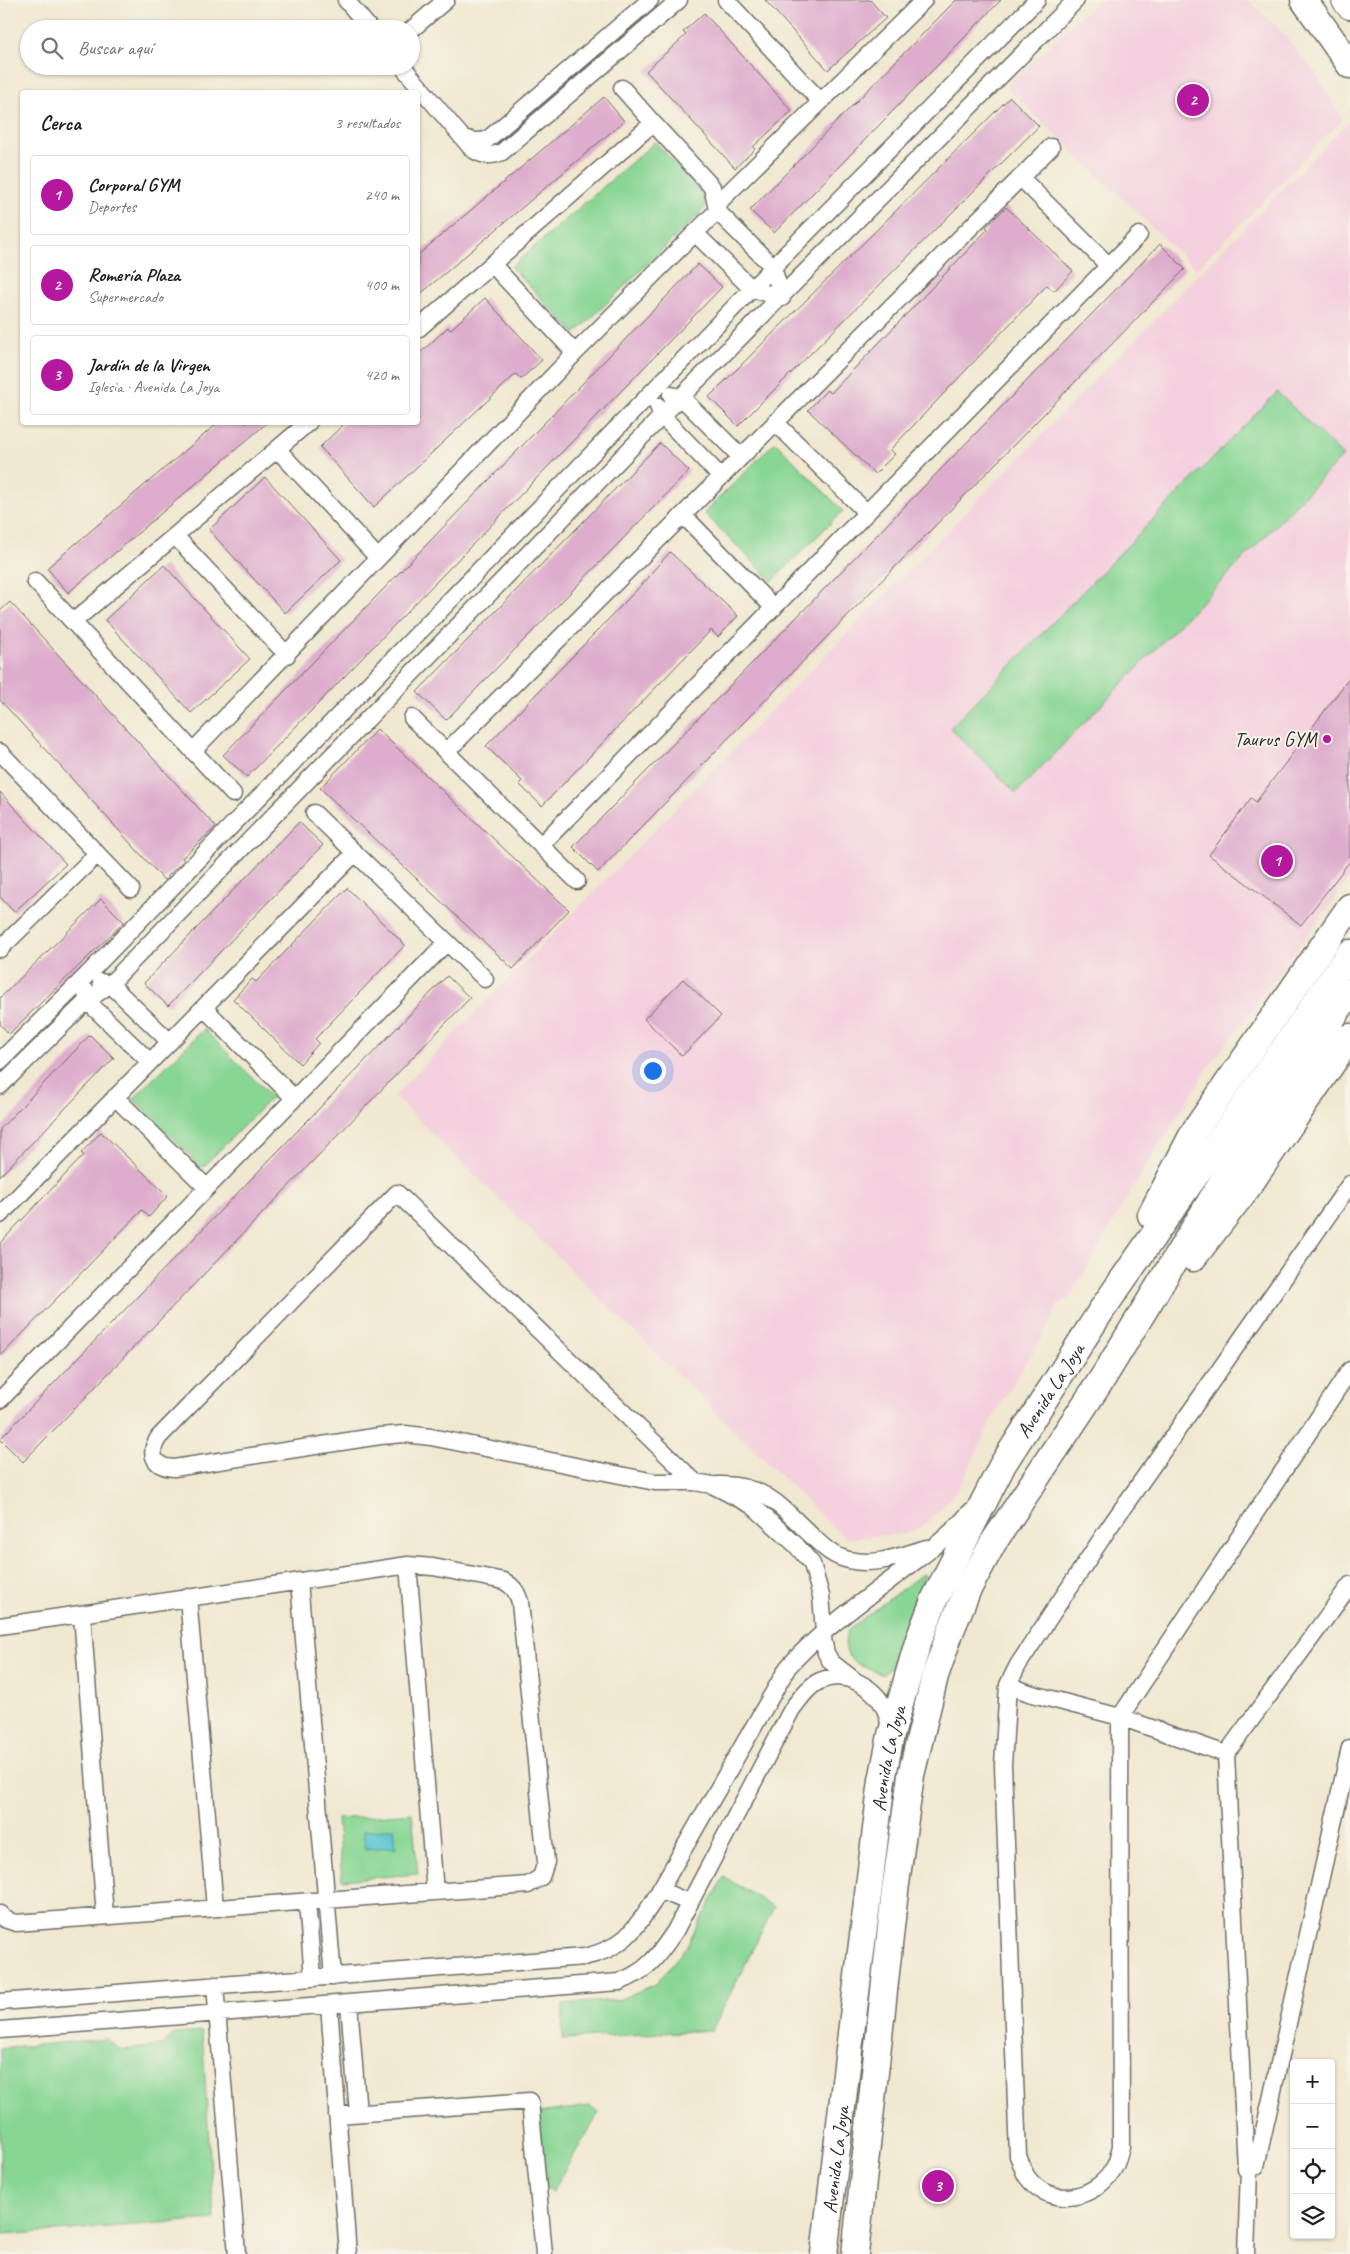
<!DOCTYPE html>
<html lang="es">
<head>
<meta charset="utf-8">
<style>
  body { margin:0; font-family:Caveat,sans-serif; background:#f2f2f2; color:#202124 }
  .controls { position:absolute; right:15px; bottom:15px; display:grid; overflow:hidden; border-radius:5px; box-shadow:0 1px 4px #0004 }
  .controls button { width:45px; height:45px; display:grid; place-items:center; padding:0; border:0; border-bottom:1px solid #e0e0e0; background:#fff; color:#202124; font:25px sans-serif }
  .you { position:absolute; left:652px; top:1070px; width:18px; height:18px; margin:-12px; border:4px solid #fff; border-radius:50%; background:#1a73e8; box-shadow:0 0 0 8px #1a73e833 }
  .badge { display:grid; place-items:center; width:32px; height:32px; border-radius:50%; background:#b5179e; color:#fff; font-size:16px; font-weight:700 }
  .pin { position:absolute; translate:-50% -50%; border:2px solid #fff; box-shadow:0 1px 5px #0006 }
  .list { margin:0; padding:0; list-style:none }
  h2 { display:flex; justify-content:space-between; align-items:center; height:65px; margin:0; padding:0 20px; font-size:21px }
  h2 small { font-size:16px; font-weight:400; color:#757577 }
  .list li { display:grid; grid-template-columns:32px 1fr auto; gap:15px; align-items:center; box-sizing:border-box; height:80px; margin:0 10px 10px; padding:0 10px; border:1px solid #e0e0e0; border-radius:5px }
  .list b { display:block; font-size:19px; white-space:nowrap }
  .list p { margin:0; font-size:16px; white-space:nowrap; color:#757577 }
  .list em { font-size:16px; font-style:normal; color:#757577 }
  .icon { flex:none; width:28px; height:28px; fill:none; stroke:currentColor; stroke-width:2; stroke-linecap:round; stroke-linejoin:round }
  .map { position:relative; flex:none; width:1350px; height:2254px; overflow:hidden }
  .search { position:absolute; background:#fff; box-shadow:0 1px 4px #0004; left:20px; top:20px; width:400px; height:55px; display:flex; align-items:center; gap:12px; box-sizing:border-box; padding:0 18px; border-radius:28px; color:#757577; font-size:19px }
  .panel { position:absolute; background:#fff; box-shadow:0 1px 4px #0004; left:20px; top:90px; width:400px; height:335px; border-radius:5px }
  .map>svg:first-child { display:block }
  .built { fill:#f4cfde }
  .green { fill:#88d694; stroke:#5a8060 }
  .water { fill:#59c5d1; stroke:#42787e }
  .building { fill:#deadcd }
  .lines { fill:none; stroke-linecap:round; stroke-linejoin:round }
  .street-casing { stroke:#706d65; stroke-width:19 }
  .primary-casing { stroke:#706d65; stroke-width:29 }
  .highway-casing { stroke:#706d65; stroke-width:30 }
  .street { stroke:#fff; stroke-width:16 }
  .primary { stroke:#fff; stroke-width:26 }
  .highway { stroke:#fff; stroke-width:28 }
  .poi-dot { fill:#b5179e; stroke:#f7f3e8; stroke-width:2 }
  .labels { text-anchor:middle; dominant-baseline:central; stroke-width:4; stroke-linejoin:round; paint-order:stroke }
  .poi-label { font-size:20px; fill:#2b2b2b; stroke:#f7f3e8; text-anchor:end }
  .street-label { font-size:20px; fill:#2b2b2b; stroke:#f7f3e8 }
</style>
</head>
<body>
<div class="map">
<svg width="1350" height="2254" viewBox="0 0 1350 2254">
  <rect width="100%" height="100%" fill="#f7f3e8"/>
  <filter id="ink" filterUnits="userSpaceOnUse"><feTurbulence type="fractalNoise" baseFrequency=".02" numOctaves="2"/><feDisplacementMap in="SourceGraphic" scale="10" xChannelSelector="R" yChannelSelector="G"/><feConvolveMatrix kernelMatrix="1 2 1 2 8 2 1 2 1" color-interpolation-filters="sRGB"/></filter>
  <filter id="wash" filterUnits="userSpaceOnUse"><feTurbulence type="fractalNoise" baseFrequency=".0096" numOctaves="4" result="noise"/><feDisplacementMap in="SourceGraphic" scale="20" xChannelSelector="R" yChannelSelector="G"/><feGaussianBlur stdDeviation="1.12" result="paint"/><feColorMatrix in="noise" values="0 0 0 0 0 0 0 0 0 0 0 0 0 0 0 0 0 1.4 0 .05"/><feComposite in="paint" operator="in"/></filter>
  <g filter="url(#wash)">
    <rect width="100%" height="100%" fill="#f0e8d0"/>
    <path class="built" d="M 1098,0 L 1248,0 L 1278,28 L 1315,73 L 1343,119 L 1196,269 L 1006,87 Z
      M 1350,120 L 1350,878 L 1200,1078 L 1200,1082 L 1146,1165 L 1069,1298 L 1059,1304 L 1040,1341 L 999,1405 L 959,1488 L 938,1512 L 920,1528 L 905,1534 L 847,1538 L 833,1527 L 394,1096 Z"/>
    <path class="green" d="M 655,142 L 704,194 L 705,208 L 575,334 L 511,267 Z
      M 1277,392 L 1343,456 L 1016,793 L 950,728 Z
      M 775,442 L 843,511 L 772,581 L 704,513 Z
      M 204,1029 L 272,1097 L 202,1168 L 133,1099 Z
      M 922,1574 L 925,1575 L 903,1628 L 890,1669 L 883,1674 C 860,1666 839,1661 847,1631 Z
      M 412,1813 L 418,1874 L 342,1880 L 337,1819 Z
      M 724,1877 L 774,1907 L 712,2030 L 562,2039 L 563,2004 L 618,2000 L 656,1984 L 686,1947 Z
      M 202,2032 L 214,2219 L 4,2235 L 0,2175 L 0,2048 L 107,2039 L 121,2050 L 163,2046 L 173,2034 Z
      M 590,2106 L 599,2113 L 552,2192 L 544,2186 L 538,2113 Z"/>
    <path class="water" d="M 394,1828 L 396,1847 L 365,1849 L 363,1831 Z"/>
    <g id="blocks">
      <path class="building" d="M 765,0 L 870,0 L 886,18 L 828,70 Z
        M 956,0 L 1001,0 L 774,233 L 750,210 Z
        M 704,13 L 792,111 L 753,147 L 755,149 L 735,168 L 646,71 L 686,35 L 683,32 Z
        M 604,97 L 624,121 L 418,296 L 418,255 Z
        M 1010,97 L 1039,126 L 738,426 L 709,397 Z
        M 1006,207 L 1073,271 L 1054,291 L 1047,285 L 890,450 L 895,454 L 875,474 L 808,410 L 827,390 L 831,393 L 988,229 L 986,227 Z
        M 1160,244 L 1185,269 L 598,872 L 573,847 Z
        M 698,264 L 722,287 L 247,777 L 223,755 Z
        M 485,298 L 542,360 L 521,379 L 516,374 L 374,507 L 320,447 L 346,422 L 418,422 L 418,355 L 448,327 L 450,330 Z
        M 219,422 L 268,422 L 68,593 L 47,568 Z
        M 660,443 L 689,471 L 446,720 L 417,692 Z
        M 265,477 L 341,560 L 285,613 L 209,530 Z
        M 670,552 L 738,616 L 718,637 L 711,630 L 542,806 L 519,784 L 522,781 L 486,746 L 652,574 L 651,573 Z
        M 164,565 L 250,659 L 191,713 L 105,620 Z
        M 10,602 L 216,827 L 182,858 L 184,860 L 164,880 L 0,700 L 0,611 Z
        M 1350,677 L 1350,861 L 1301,925 L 1209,855 L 1251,798 L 1256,802 Z
        M 377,729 L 569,910 L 513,969 L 320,788 Z
        M 0,792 L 66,864 L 14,912 L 0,897 Z
        M 299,822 L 323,845 L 168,1006 L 144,983 Z
        M 347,888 L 405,945 L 315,1039 L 319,1043 L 300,1064 L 233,999 L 252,979 L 256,982 Z
        M 101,899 L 124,922 L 9,1034 L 0,1024 L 0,998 Z
        M 447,976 L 470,998 L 23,1462 L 0,1439 Z
        M 683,979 L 721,1016 L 682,1056 L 644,1019 Z
        M 90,1035 L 114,1058 L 0,1176 L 0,1129 Z
        M 101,1132 L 168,1196 L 149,1217 L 142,1210 L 0,1357 L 0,1243 L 84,1155 L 81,1153 Z"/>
    </g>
  </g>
  <g filter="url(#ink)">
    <use href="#blocks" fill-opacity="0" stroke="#706d65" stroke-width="1"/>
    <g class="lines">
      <g class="street-casing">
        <path id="street" d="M 346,0 L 370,29
          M 726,0 L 821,102
          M 411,30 L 446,0
          M 402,66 L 472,149 C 482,156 490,157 502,152 L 679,0
          M 622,88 L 653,123
          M 462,137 C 471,141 479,143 488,139 L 650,0
          M 1020,177 L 1109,266
          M 717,211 L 773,267 L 782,298
          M 695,233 L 752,289 L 782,298
          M 492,264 L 575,353
          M 418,329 L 653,123 L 712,187 L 716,205
          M 671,395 L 681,397 L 741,457
          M 658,406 L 662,416 L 721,477
          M 775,422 L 867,513
          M 278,450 L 378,558
          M 683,515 L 774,608
          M 176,537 L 287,655
          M 35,581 L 233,794
          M 73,622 L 309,422
          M 412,718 L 577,881
          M 193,751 L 575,353 L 717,211 L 716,205 L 924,0
          M 0,752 L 131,889
          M 446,752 L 1051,147
          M 314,813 L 485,979
          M 541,845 L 1139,235
          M 0,949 L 97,854
          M 101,982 L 110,984 L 170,1042
          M 86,991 L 87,1001 L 150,1062
          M 204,1008 L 294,1098
          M 0,1061 L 84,978 L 773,267 L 1037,0
          M 0,1086 L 87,1001 L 110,984 L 662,416 L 1076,0
          M 115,1097 L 207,1188
          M 0,1215 L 355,853
          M 1350,1370 L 1120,1717 L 1226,1754 L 1350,1585
          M 0,1400 L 447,942
          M 695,1482 L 397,1193 L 159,1437 C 148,1453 153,1467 174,1468 L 380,1436 L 405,1434 L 431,1437 L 655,1482 L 695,1482 L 712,1485 L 753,1506 L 796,1545 L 812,1564 L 821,1596 L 824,1631 L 823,1639 L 826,1653 L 831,1662 L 853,1679
          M 717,1485 C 765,1483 782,1508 814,1538 C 824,1548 834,1557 849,1560 C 875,1567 902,1555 927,1548
          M 408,1565 L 435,1892
          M 299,1581 L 333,1977
          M 188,1597 L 215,1908
          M 82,1614 L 105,1916
          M 0,1626 L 408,1565 L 433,1567 L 504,1581 C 514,1587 517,1592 520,1602 L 546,1862 L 541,1877 L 528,1885 L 16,1923 L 4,1919 L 0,1914
          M 1008,1685 L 1003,1765 L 1018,2156 C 1021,2162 1023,2171 1027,2177 C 1051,2210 1098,2199 1115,2166 C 1118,2160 1119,2153 1121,2147 L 1120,1717 L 1029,1693 L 1008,1685 L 1018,1665 L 1108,1529 L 1350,1184
          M 1226,1754 L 1246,2169 L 1249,2170 L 1256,2166 L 1350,1748
          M 660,1890 L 690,1903
          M 307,1902 L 313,1978
          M 215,1985 L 237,2254
          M 0,2002 L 584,1957 C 622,1949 633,1932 653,1902 L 788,1667 C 823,1628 867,1598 909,1566 C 930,1550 952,1534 969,1513
          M 349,2004 L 358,2113
          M 329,2005 L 348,2254
          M 0,2030 L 619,1982 C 648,1971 658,1956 675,1931 L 792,1709 C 799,1700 806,1689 816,1683 C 842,1668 879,1686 887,1715 C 889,1720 889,1726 890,1731
          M 337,2115 L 530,2101 L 544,2254
          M 1246,2254 L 1249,2170"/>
      </g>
      <g class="primary-casing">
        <g id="primary">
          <path d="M 1304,0 L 1350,65"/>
          <path d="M 1151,1215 L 1194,1132 L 1350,907"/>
          <path d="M 1193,1258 L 1247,1188 L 1350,1037"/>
          <path id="s1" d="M 824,2254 L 882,1780 L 891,1735 L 918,1642 L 935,1598 L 1003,1464 L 1101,1311 L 1350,953"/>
          <path d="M 855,2254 L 895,1891 L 911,1775 L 935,1676 L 951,1630 L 967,1591 L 993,1543 L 1104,1376 L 1226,1176 L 1350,992"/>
        </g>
      </g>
      <g class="highway-casing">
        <path id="highway" d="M 1346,0 L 1350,5"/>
      </g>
      <use href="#street" class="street"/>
      <use href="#primary" class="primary"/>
      <use href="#highway" class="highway"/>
    </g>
  </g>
  <circle class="poi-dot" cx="1327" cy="739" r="5"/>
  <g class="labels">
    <g class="poi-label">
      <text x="1317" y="739">Taurus GYM</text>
    </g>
    <g class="street-label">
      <text stroke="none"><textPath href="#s1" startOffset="905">Avenida La Joya</textPath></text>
      <text stroke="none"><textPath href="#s1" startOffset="500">Avenida La Joya</textPath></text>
      <text stroke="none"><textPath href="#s1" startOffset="95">Avenida La Joya</textPath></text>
    </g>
  </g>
</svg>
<div class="controls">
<button>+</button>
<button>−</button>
<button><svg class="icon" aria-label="locate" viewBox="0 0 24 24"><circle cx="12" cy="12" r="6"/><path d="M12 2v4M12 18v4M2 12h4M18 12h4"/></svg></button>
<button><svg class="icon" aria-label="layers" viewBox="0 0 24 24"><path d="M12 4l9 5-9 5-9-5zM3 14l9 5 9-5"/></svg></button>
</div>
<div class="you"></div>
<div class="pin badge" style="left:1277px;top:861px">1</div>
<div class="pin badge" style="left:1193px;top:100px">2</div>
<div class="pin badge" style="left:938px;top:2186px">3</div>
<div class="search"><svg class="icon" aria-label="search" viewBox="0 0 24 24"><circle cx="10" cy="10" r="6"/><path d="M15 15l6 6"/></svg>Buscar aquí</div>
<section class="panel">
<h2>Cerca<small>3 resultados</small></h2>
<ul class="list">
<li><span class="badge">1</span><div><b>Corporal GYM</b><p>Deportes</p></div><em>240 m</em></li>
<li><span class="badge">2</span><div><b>Romería Plaza</b><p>Supermercado</p></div><em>400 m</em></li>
<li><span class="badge">3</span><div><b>Jardín de la Virgen</b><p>Iglesia · Avenida La Joya</p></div><em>420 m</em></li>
</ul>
</section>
</div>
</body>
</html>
